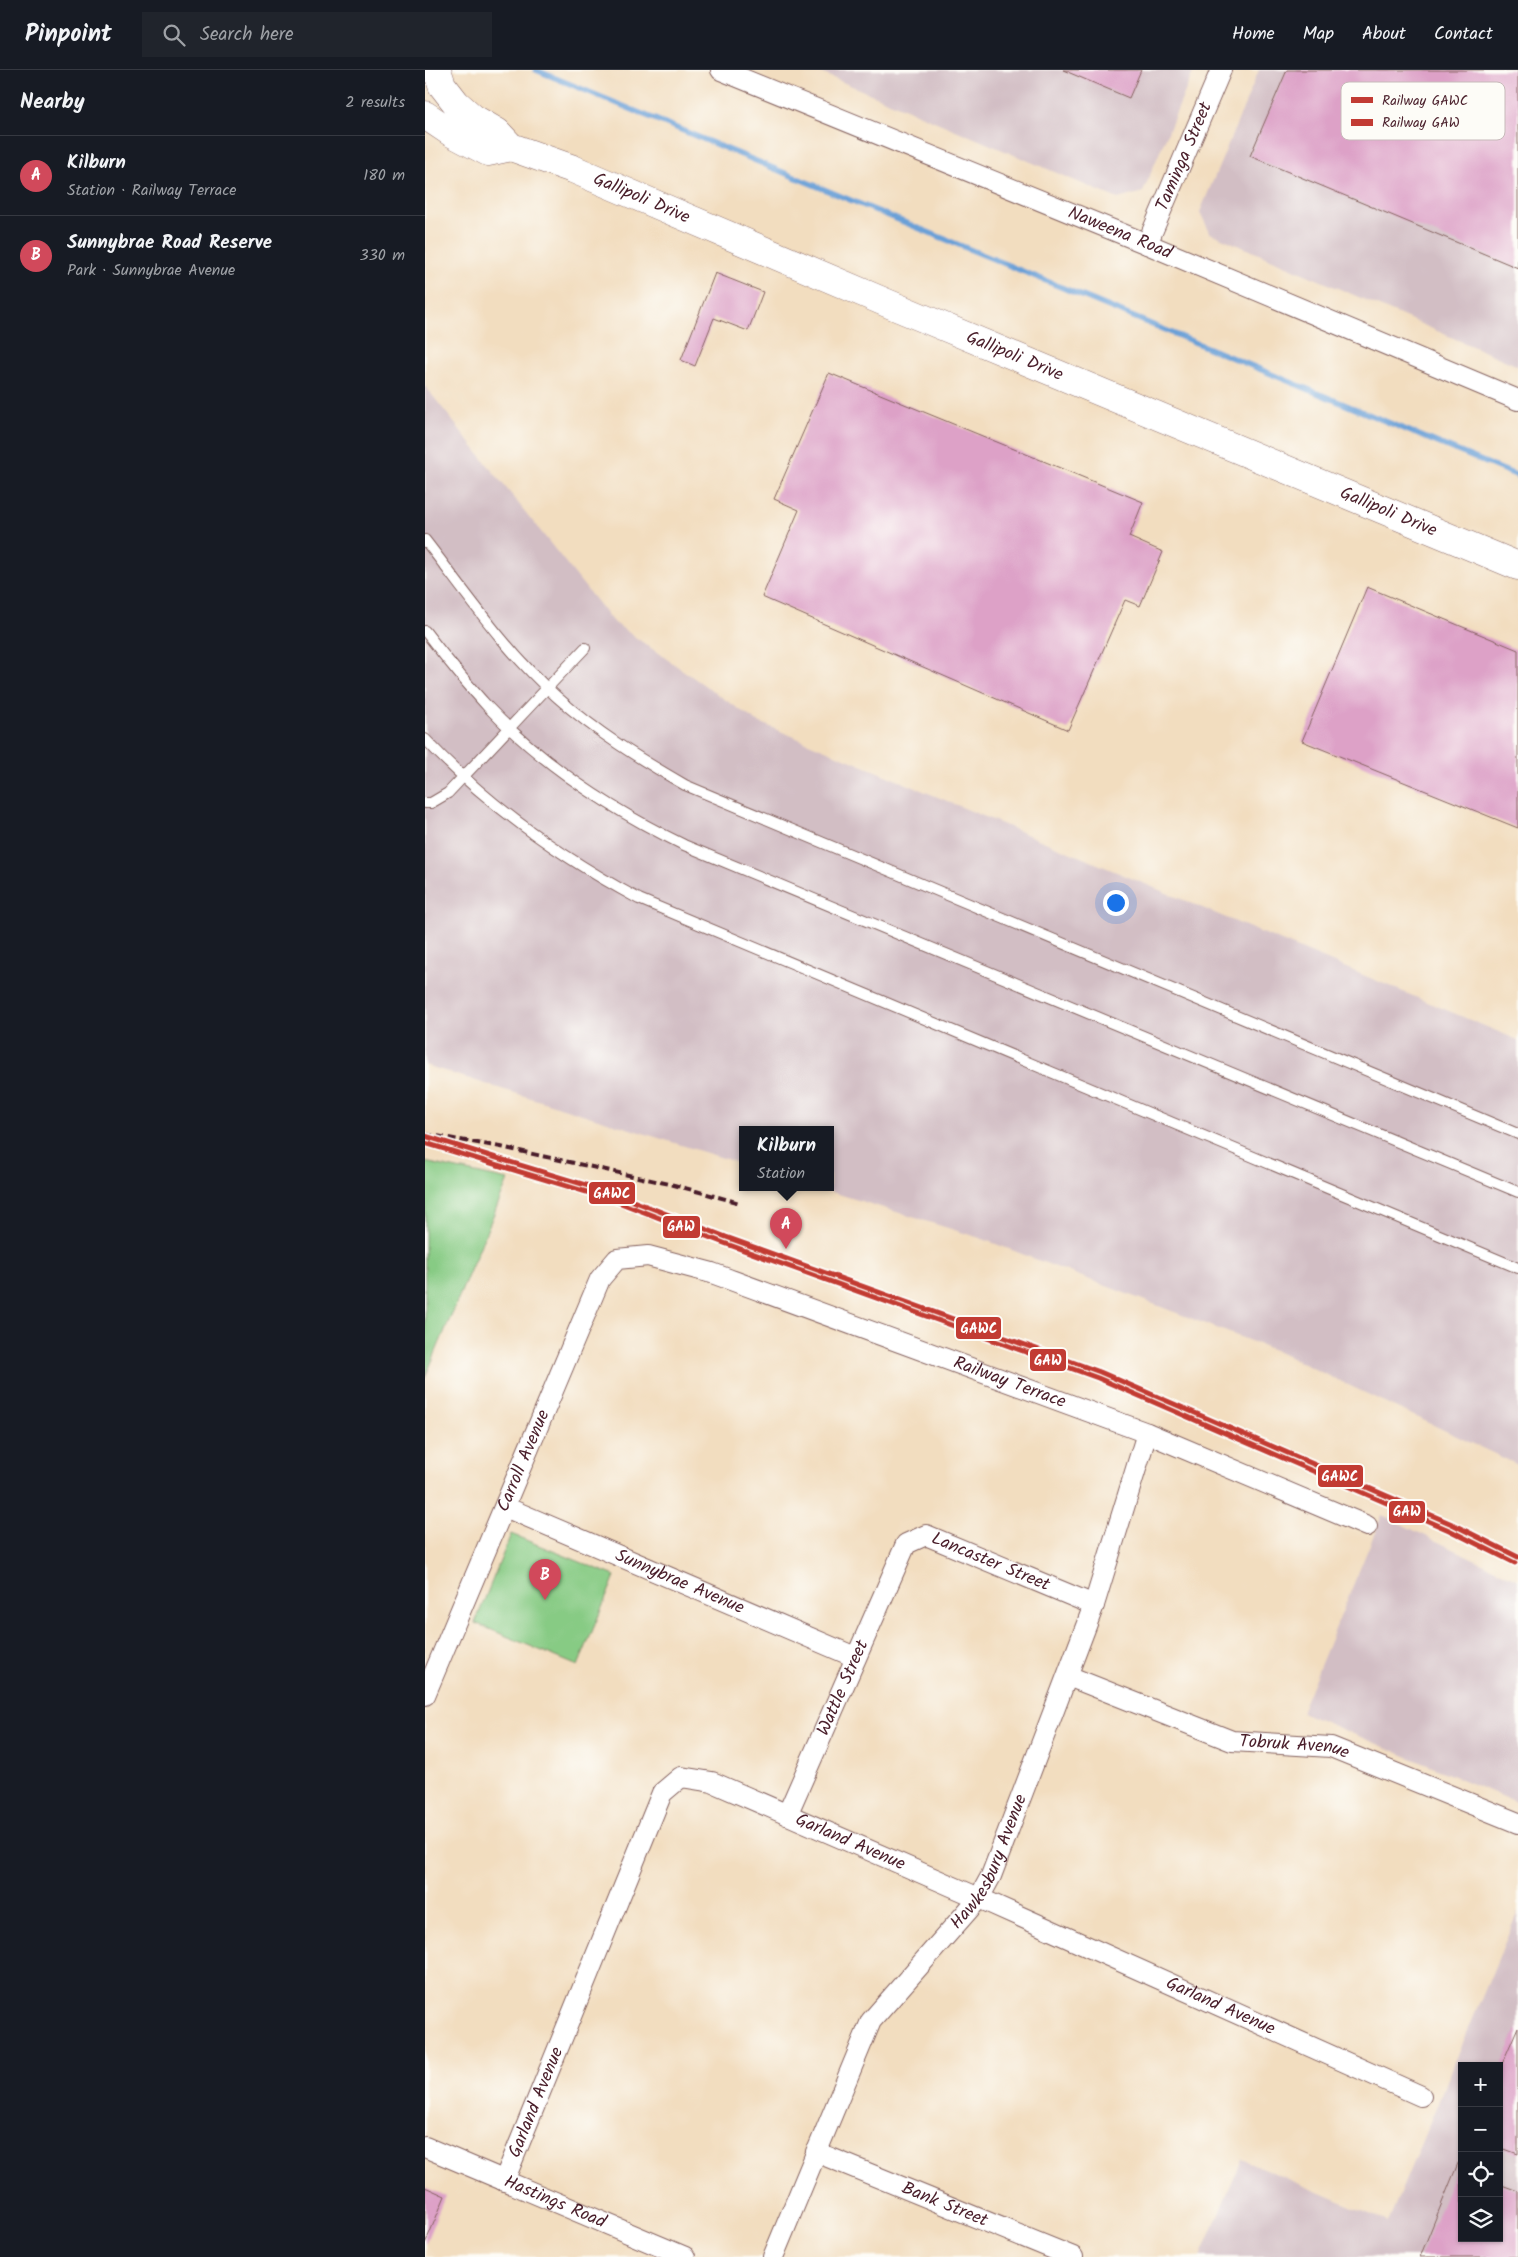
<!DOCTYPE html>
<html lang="en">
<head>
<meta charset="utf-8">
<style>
  body { margin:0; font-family:Kalam,sans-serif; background:#20242c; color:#f1f3f6 }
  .controls { position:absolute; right:15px; bottom:15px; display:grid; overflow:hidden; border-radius:0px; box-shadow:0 1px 4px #0004 }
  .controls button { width:45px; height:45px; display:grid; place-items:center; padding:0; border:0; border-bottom:1px solid #363941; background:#171b24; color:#f1f3f6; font:25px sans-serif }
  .you { position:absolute; left:690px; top:832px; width:18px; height:18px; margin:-12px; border:4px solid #fff; border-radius:50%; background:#1a73e8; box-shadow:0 0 0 8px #1a73e833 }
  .badge { display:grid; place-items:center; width:32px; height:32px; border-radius:50%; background:#d1495b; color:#fff; font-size:16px; font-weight:700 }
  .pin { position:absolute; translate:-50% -41px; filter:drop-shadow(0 1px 2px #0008) }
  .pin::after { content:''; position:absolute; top:26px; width:18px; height:15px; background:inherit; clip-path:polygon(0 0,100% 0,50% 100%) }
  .popup { position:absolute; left:314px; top:1056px; width:95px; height:65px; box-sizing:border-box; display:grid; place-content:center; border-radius:0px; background:#171b24; filter:drop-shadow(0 1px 4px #0005); font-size:16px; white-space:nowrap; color:#9ea1a6 }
  .popup b { font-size:19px; color:#f1f3f6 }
  .popup::after { content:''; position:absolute; left:50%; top:100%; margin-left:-10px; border:10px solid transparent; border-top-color:#171b24 }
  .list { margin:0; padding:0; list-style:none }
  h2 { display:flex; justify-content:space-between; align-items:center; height:65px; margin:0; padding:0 20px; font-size:21px }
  h2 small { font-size:16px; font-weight:400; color:#9ea1a6 }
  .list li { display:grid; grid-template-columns:32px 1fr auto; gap:15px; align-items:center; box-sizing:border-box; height:80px; padding:0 20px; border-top:1px solid #363941 }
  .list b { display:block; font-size:19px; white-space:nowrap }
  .list p { margin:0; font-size:16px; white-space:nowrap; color:#9ea1a6 }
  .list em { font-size:16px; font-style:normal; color:#9ea1a6 }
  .icon { flex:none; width:28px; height:28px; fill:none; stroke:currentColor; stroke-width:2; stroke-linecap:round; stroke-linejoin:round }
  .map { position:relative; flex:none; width:1093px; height:2187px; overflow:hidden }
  header { display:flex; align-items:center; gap:30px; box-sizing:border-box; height:70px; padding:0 25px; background:#171b24; border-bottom:1px solid #363941 }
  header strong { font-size:24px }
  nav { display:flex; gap:28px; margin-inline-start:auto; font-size:18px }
  .search { width:350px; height:45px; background:#20242c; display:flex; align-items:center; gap:12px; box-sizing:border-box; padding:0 18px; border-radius:0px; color:#9ea1a6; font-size:19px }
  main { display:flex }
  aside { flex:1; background:#171b24 }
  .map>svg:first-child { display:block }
  .industrial { fill:#d2bec4; fill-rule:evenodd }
  .green { fill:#87cb84; stroke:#687558 }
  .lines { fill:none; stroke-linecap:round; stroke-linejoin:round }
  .stream { stroke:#6aa0d7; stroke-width:5.5 }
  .building { fill:#dda1c7 }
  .lane-casing { stroke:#85625f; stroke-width:12 }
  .street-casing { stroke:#85625f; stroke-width:22 }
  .secondary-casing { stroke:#85625f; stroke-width:29 }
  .lane { stroke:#fff; stroke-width:10 }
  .street { stroke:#fff; stroke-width:20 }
  .secondary { stroke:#fff; stroke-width:28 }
  .rail { stroke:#4a1f2b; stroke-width:4; stroke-dasharray:8 4; stroke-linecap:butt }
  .rail-1-casing { stroke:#fdfcf7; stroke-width:9 }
  .rail-2-casing { stroke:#fdfcf7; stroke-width:9 }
  .rail-1 { stroke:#c23b33; stroke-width:5 }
  .rail-2 { stroke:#c23b33; stroke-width:5 }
  .labels { text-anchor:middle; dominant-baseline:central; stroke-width:4.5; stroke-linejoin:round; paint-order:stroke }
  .street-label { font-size:18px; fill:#4a1f2b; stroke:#fdfcf7 }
  .key { fill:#fdfcf7; stroke:#c7baba; stroke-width:1 }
  .key-label { font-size:14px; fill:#4a1f2b }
  .line-badge { stroke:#fdfcf7; stroke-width:2 }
  .badge-label { font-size:14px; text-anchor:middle; font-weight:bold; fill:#fff }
</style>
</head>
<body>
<header>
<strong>Pinpoint</strong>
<div class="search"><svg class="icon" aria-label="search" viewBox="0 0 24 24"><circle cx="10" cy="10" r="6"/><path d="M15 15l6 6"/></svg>Search here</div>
<nav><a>Home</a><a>Map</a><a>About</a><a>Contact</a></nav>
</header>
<main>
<aside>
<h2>Nearby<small>2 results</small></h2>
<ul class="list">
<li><span class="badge">A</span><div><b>Kilburn</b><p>Station · Railway Terrace</p></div><em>180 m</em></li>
<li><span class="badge">B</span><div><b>Sunnybrae Road Reserve</b><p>Park · Sunnybrae Avenue</p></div><em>330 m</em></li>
</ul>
</aside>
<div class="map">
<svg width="1093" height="2187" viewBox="0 0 1093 2187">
  <rect width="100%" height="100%" fill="#fdfcf7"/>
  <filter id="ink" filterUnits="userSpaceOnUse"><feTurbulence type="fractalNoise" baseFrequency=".02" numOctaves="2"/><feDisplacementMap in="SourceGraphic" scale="10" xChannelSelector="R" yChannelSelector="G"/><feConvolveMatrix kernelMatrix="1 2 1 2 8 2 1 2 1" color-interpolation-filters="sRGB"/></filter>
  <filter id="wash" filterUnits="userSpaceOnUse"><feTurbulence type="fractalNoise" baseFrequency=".0096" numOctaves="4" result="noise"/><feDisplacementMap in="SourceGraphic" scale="20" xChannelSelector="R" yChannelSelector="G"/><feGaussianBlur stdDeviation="1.12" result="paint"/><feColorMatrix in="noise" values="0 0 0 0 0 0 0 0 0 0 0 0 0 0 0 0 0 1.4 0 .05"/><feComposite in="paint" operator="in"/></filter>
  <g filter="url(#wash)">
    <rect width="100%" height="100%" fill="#f2ddbf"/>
    <path class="industrial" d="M 389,0 L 769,0 L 718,122 L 693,129 Z
      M 834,0 L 1093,0 L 1093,296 L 785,163 L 775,142 Z
      M 0,316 L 187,551 L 331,651 L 1093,970 L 1093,1395 L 849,1280 L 555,1168 L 394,1118 L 405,1118 L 405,1060 L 317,1060 L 317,1094 L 0,995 Z
      M 957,1445 L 1093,1510 L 1093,1733 L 876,1642 Z
      M 1093,1841 L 1093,2187 L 776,2187 L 817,2089 L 963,2152 ZM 1037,1996 L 1074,1996 L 1074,2168 L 1037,2168 Z"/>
    <path class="green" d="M 0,1092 L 83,1110 L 0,1308 Z
      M 86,1464 L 190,1506 L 153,1596 L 50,1553 Z"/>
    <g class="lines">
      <path class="stream" d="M 111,0 L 1093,406"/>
    </g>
    <g id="blocks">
      <path class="building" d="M 638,0 L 716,0 L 704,28 Z
        M 862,0 L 1093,0 L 1093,198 L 825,86 Z
        M 290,203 L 338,222 L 323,261 L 289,248 L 270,296 L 256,290 Z
        M 404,303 L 718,432 L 704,467 L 738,482 L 715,536 L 700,530 L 643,660 L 337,527 L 374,440 L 349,429 Z
        M 942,517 L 1093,580 L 1093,758 L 877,671 Z
        M 1093,1957 L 1093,2084 L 1074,2077 L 1074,2001 Z
        M 1036,2086 L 1037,2168 L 1074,2168 L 1074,2114 L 1093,2121 L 1093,2187 L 995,2187 Z
        M 0,2117 L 20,2126 L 0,2174 Z"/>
    </g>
  </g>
  <g filter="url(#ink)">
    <use href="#blocks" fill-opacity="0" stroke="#85625f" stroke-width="1"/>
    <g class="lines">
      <g class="lane-casing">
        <path id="lane" d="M 0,470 C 42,524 81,582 132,627 C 171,662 215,689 260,715 L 1093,1064
          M 0,561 C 20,587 41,613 63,637 C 118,695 187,740 259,775 L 1093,1122
          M 0,669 C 62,735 134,786 214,829 L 1093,1198
          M 0,733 L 6,733 L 23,723 L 160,578"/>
      </g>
      <g class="street-casing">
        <g id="street">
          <path id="s1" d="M 296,0 L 722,174 L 1093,330"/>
          <path id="s2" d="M 722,174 L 796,0"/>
          <path id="s3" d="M 80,1437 L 430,1587"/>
          <path id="s4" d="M 643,1606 L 807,1671 L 906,1677 L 1093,1753"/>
          <path id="s5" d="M 0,1625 L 175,1209 L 192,1189 L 223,1186 L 287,1203 L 722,1363 L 942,1456"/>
          <path id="s6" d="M 362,1745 L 481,1474 L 501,1465 L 669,1535"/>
          <path id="s7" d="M 0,2077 L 260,2187"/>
          <path id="s8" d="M 391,2082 L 648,2187"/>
          <path id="s9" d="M 79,2111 L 237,1723 L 256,1707 L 287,1712 L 554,1828 L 996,2026"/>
          <path id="s10" d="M 348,2187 L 446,1951 L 554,1828 L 566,1806 L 669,1535 L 722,1363"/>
        </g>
      </g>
      <g class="secondary-casing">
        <g id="secondary">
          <path id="s11" d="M 12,0 L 17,15 L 31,33 L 48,48 L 72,62 L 86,77 L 148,99 L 462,233 L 1093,496"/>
          <path d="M 0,45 L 27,63 L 63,82 L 86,77"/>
        </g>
      </g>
      <use href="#lane" class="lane"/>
      <use href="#street" class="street"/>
      <use href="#secondary" class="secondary"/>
      <path class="rail" d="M 0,1064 L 76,1077 L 249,1115 L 315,1133"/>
      <g class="rail-1-casing">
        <path id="rail-1" d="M 0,1066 L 190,1124 L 301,1167 L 675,1302 L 1027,1454 L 1093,1487"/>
      </g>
      <g class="rail-2-casing">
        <path id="rail-2" d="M 0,1073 L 188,1130 L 299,1173 L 673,1308 L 1024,1460 L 1090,1493"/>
      </g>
      <use href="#rail-1" class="rail-1"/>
      <use href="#rail-2" class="rail-2"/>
    </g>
  </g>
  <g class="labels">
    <g class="street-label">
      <text stroke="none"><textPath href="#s2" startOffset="95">Taminga Street</textPath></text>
      <text stroke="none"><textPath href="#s11" startOffset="250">Gallipoli Drive</textPath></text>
      <text stroke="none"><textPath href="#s1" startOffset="431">Naweena Road</textPath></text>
      <text stroke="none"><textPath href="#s11" startOffset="655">Gallipoli Drive</textPath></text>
      <text stroke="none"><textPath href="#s11" startOffset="1060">Gallipoli Drive</textPath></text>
      <text stroke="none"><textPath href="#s5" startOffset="892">Railway Terrace</textPath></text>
      <text stroke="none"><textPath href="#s5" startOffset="254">Carroll Avenue</textPath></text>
      <text stroke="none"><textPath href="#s6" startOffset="388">Lancaster Street</textPath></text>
      <text stroke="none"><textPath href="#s3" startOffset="190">Sunnybrae Avenue</textPath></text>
      <text stroke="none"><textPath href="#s6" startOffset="139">Wattle Street</textPath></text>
      <text stroke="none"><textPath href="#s4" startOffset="239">Tobruk Avenue</textPath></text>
      <text stroke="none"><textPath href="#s9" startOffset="626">Garland Avenue</textPath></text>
      <text stroke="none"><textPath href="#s10" startOffset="456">Hawkesbury Avenue</textPath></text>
      <text stroke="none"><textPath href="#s9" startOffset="1031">Garland Avenue</textPath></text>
      <text stroke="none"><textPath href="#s9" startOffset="85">Garland Avenue</textPath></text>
      <text stroke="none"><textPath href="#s7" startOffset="141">Hastings Road</textPath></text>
      <text stroke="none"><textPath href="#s8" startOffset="139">Bank Street</textPath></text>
    </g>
  </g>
  <rect x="916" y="12" width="164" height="58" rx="8" class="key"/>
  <rect x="926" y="27" width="22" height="6" fill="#c23b33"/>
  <rect x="926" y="49" width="22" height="7" fill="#c23b33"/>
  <g class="key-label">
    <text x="957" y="35">Railway GAWC</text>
    <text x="957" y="57">Railway GAW</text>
  </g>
  <g class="line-badge">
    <rect x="163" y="1111" width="48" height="24" rx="5" fill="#c23b33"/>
    <rect x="237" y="1145" width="39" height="24" rx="5" fill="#c23b33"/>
    <rect x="530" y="1246" width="47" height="24" rx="5" fill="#c23b33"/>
    <rect x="604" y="1278" width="38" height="24" rx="5" fill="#c23b33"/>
    <rect x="892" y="1394" width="47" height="24" rx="5" fill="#c23b33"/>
    <rect x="963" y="1430" width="38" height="24" rx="5" fill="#c23b33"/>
  </g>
  <g class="badge-label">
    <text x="187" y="1128">GAWC</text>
    <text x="256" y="1161">GAW</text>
    <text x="554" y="1263">GAWC</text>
    <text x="623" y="1295">GAW</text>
    <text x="915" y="1411">GAWC</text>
    <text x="982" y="1446">GAW</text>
  </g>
</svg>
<div class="controls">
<button>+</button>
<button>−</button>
<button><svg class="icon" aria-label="locate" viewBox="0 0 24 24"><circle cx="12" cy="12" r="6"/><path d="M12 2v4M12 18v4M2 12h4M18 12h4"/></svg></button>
<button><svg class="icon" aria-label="layers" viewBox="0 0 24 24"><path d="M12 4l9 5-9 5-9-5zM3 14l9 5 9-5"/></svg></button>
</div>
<div class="you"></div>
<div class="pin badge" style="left:361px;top:1179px">A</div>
<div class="popup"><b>Kilburn</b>Station</div>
<div class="pin badge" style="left:120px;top:1530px">B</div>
</div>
</main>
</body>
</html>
